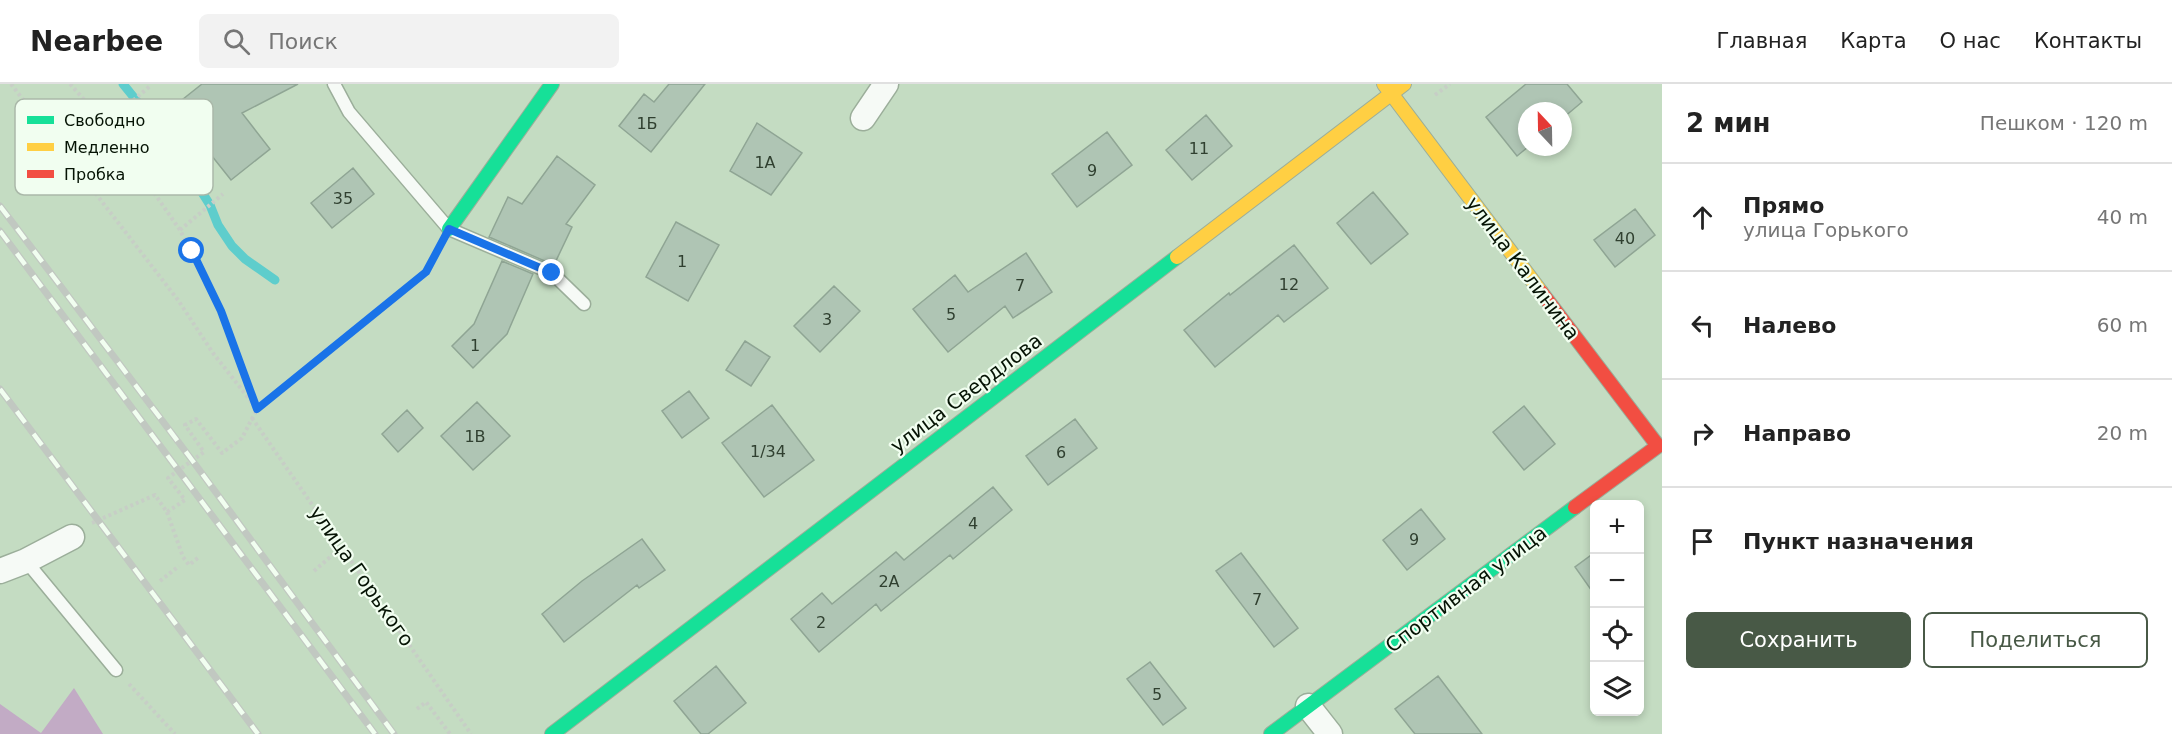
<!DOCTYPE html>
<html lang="ru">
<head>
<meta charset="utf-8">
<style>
  body { margin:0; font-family:"DejaVu Sans",sans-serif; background:#f2f2f2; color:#222 }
  .controls { position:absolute; right:18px; bottom:18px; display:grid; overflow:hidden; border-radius:9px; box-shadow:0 3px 9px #0003 }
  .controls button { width:54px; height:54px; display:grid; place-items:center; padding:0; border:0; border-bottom:2px solid #e0e0e0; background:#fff; color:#222; font:30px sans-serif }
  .compass { position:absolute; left:1518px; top:18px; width:54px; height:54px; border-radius:50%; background:#fff; box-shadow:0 3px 9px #0003; rotate:338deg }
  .stop { position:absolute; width:18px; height:18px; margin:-14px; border:4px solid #1a73e8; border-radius:50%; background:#fff }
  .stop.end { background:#1a73e8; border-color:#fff; box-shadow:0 2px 6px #0008 }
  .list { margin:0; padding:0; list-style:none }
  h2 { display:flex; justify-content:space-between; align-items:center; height:78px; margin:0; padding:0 24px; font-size:26px }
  h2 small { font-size:20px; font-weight:400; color:#767676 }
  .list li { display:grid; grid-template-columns:39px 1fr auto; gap:18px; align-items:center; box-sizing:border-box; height:108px; padding:0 24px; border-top:2px solid #e0e0e0 }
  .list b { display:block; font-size:22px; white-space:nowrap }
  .list p { margin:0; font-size:20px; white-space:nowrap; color:#767676 }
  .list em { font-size:20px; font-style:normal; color:#767676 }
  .actions { display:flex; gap:12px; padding:18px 24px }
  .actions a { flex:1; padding:14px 0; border:2px solid #485946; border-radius:9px; text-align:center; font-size:21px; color:#485946 }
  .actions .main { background:#485946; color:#fff }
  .icon { flex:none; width:33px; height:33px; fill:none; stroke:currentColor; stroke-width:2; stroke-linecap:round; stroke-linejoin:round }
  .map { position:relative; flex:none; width:1662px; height:650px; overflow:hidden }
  header { display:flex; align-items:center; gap:36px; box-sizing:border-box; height:84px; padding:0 30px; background:#fff; border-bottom:2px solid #e0e0e0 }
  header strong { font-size:28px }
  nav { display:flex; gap:33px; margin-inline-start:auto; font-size:21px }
  .search { width:420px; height:54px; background:#f2f2f2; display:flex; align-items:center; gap:15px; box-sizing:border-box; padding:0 21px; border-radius:9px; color:#767676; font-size:22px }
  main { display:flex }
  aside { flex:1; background:#fff }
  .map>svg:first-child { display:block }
  .forest { fill:#c2abc5 }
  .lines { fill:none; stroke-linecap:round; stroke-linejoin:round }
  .stream { stroke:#5ecdcc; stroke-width:9 }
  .building { fill:#afc5b4; stroke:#8fa594; stroke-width:1.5 }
  .lane-casing { stroke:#9bae9a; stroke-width:15 }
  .street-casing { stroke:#9bae9a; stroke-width:27 }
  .fast-casing { stroke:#9bae9a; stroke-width:16 }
  .slow-casing { stroke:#9bae9a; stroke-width:16 }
  .jam-casing { stroke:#9bae9a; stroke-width:16 }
  .path { stroke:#c7cec6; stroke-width:4; stroke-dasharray:3 3; stroke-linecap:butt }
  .lane { stroke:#f6faf6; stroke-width:12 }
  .street { stroke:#f6faf6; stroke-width:24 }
  .fast { stroke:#16e098; stroke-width:14 }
  .slow { stroke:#ffcf43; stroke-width:14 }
  .jam { stroke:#f24e42; stroke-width:14 }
  .rail-casing { stroke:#c1c8c1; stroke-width:7 }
  .rail { stroke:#f1fef0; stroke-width:4.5; stroke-dasharray:14; stroke-linecap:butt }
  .route { stroke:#1a73e8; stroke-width:8 }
  .labels { text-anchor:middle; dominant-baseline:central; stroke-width:4.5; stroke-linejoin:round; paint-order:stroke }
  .number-label { font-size:16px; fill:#304030 }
  .street-label { font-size:20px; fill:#051304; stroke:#f1fef0 }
  .key { fill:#f1fef0; stroke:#aab8a9; stroke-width:1.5 }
  .key-label { font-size:16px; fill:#051304 }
</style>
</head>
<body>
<header>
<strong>Nearbee</strong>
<div class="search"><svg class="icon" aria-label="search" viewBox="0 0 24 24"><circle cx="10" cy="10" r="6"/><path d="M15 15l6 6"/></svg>Поиск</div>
<nav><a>Главная</a><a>Карта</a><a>О нас</a><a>Контакты</a></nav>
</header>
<main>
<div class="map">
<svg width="1662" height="650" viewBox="0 0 1662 650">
  <rect width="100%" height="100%" fill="#c4dcc2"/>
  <path class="forest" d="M 74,604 L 103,650 L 0,650 L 0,620 L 41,649 Z"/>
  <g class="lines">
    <path class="stream" d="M 123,0 L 149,32 L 153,45 L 186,83 L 210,121 L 218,141 L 232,162 L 245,175 L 275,196"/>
  </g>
  <path class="building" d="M 202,0 L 298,0 L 242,29 L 270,65 L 231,96 L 173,23 Z
    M 669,0 L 705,0 L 651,68 L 619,42 L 644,10 L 654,18 Z
    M 1526,0 L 1567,0 L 1582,18 L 1563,34 L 1563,27 L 1527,27 L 1528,63 L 1517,72 L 1486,33 Z
    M 1206,31 L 1232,62 L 1192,96 L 1166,66 Z
    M 757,39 L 802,69 L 771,111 L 730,87 Z
    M 1107,48 L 1132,81 L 1077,123 L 1052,90 Z
    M 557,72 L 595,101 L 566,140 L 572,143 L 554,181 L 489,153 L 508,113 L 522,120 Z
    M 353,84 L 374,110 L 332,144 L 311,119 Z
    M 1373,108 L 1408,150 L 1371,180 L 1337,139 Z
    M 1635,125 L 1655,151 L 1615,183 L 1594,156 Z
    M 676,138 L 719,161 L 688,217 L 646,193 Z
    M 1294,161 L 1328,204 L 1284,238 L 1278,231 L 1215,283 L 1184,246 L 1229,209 L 1230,211 Z
    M 1026,169 L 1052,208 L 1013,234 L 1005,222 L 948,268 L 913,225 L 955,191 L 968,208 Z
    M 502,177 L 533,190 L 507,250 L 473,284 L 452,262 L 474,240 Z
    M 834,202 L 860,227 L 820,268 L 794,242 Z
    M 745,257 L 770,273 L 751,302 L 726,286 Z
    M 689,307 L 709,334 L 682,354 L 662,327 Z
    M 477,318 L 510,352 L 473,386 L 441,352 Z
    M 772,321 L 814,376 L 764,413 L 722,359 Z
    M 1524,322 L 1555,360 L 1524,386 L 1493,348 Z
    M 407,326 L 423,344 L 398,368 L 382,350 Z
    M 1075,335 L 1097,364 L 1048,401 L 1026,372 Z
    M 993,403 L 1012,426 L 953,475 L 950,471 L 881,527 L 876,520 L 819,568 L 791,535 L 822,509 L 832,520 L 896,468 L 904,476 Z
    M 1421,425 L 1445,455 L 1407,486 L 1383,456 Z
    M 642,455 L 665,486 L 639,504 L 637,501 L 564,558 L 542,530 L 582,497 Z
    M 1241,469 L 1298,544 L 1274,563 L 1216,487 Z
    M 1594,469 L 1594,510 L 1575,483 Z
    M 1150,578 L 1186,624 L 1163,641 L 1127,595 Z
    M 716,582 L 746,619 L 708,650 L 701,650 L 674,617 Z
    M 1438,592 L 1482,650 L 1415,650 L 1395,625 Z"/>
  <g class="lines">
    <g class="lane-casing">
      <path id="lane" d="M 334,0 L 349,28 L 449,145 L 552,189 L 584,220
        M 26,477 L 116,586"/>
    </g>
    <g class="street-casing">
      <path id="street" d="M 863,34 L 886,0
        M 0,487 L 26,477 L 72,453
        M 1308,622 L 1330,650"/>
    </g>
    <g class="fast-casing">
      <path id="fast" d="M 449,145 L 552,0
        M 552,650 L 1177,173
        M 1271,650 L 1575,423"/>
    </g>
    <g class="slow-casing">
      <path id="slow" d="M 1384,0 L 1541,208
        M 1177,173 L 1404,0"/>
    </g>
    <g class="jam-casing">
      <path id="jam" d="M 1541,208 L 1658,362 L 1575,423"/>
    </g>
    <path class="path" d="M 11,0 L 178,216 L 213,269 L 257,325
      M 70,0 L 106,40 L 180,146 L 221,227 L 256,322
      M 1435,11 L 1450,0
      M 106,40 L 150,2
      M 180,146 L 223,110
      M 252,334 L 471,650
      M 167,428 L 183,473 L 189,481 L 199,473
      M 92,439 L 155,411 L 167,428 L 185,416 L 168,394 L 204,368 L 185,341 L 196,335 L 222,369 L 242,354 L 257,325 L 426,187 L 434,172
      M 314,487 L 342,463
      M 160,497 L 179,482
      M 129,600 L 175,650
      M 417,625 L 426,618 L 450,650"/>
    <use href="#lane" class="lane"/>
    <use href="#street" class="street"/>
    <use href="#fast" class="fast"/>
    <use href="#slow" class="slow"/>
    <use href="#jam" class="jam"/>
    <g class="rail-casing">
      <path id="rail" d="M 0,122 L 192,376 L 394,650
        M 0,147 L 375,650
        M 0,305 L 258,650"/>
    </g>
    <use href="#rail" class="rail"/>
  </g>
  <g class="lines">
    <path class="route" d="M 192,167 L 221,227 L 257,325 L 426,188 L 449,145 L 552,189"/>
  </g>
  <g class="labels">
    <g class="number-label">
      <text x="647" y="39">1Б</text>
      <text x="1199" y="64">11</text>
      <text x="765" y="78">1А</text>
      <text x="1092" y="86">9</text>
      <text x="343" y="114">35</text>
      <text x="1625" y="154">40</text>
      <text x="682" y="177">1</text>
      <text x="1289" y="200">12</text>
      <text x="1020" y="201">7</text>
      <text x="951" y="230">5</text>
      <text x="827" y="235">3</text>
      <text x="475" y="261">1</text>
      <text x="475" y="352">1В</text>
      <text x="768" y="367">1/34</text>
      <text x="1061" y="368">6</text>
      <text x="973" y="439">4</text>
      <text x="1414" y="455">9</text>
      <text x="889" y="497">2А</text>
      <text x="1257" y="515">7</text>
      <text x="821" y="538">2</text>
      <text x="1157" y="610">5</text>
    </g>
    <g class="street-label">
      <text transform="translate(1523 184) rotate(53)">улица Калинина</text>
      <text transform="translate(966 309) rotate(-37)">улица Свердлова</text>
      <text transform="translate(362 492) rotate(55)">улица Горького</text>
      <text transform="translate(1466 505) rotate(-37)">Спортивная улица</text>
    </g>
  </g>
  <rect x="15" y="15" width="198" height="96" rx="9" class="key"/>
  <rect x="27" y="32" width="27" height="8" fill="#16e098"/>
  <rect x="27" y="59" width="27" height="8" fill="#ffcf43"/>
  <rect x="27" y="86" width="27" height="8" fill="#f24e42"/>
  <g class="key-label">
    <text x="64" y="42">Свободно</text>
    <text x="64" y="69">Медленно</text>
    <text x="64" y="96">Пробка</text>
  </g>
</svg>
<div class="controls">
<button>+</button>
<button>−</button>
<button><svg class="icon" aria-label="locate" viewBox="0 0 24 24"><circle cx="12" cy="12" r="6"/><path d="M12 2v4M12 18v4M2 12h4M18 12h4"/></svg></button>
<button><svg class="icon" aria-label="layers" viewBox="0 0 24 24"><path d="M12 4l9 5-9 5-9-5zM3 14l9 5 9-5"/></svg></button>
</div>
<svg class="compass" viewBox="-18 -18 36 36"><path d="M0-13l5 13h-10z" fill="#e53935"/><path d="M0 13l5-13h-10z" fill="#767676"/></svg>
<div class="stop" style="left:192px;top:167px"></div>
<div class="stop end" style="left:552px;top:189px"></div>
</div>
<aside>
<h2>2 мин<small>Пешком · 120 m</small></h2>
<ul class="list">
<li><svg class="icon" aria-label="ahead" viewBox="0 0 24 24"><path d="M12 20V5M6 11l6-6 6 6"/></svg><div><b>Прямо</b><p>улица Горького</p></div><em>40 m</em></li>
<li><svg class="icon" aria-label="left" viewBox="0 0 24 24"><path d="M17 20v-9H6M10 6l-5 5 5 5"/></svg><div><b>Налево</b></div><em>60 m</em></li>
<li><svg class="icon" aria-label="right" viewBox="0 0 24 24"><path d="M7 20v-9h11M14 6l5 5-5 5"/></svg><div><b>Направо</b></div><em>20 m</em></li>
<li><svg class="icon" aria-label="arrive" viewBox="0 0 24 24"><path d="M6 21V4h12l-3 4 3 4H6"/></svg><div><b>Пункт назначения</b></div></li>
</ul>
<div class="actions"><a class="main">Сохранить</a><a>Поделиться</a></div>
</aside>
</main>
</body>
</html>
